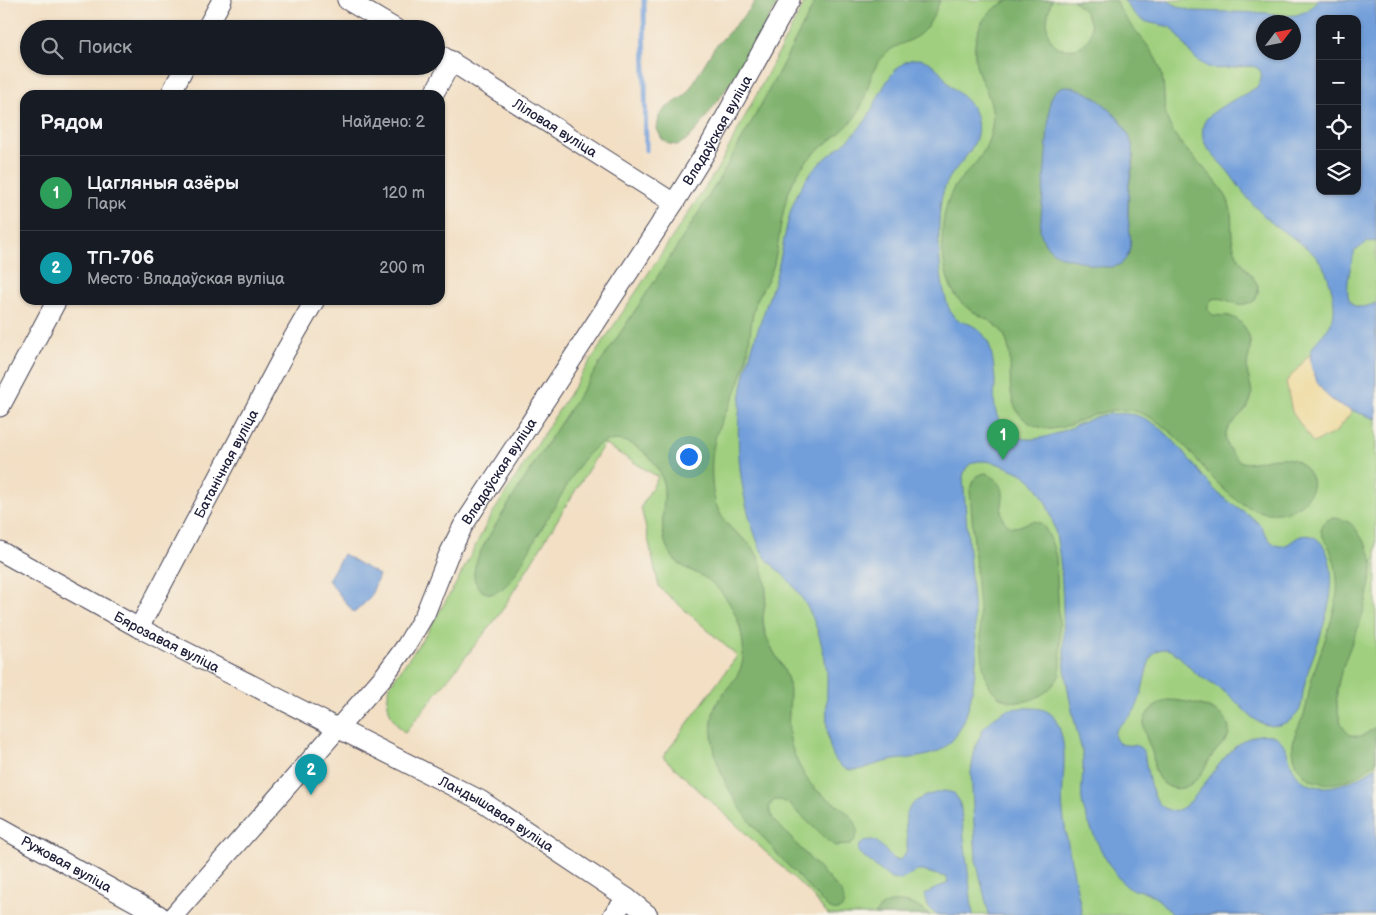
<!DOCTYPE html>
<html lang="ru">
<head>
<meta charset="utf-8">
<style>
  body { margin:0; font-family:"Balsamiq Sans",sans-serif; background:#242831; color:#f1f3f6 }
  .controls { position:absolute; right:15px; top:15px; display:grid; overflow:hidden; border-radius:10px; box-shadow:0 1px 4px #0004 }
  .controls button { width:45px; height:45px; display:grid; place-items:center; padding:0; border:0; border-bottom:1px solid #363941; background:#171b24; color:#f1f3f6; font:25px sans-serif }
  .compass { position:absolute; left:1256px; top:15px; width:45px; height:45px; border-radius:50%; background:#171b24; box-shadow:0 1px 4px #0004; rotate:58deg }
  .you { position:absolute; left:688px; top:456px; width:18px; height:18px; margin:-12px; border:4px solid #fff; border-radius:50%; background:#1a73e8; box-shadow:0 0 0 8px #1a73e833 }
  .badge { display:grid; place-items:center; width:32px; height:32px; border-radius:50%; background:#2563eb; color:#fff; font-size:16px; font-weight:700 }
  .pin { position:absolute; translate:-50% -41px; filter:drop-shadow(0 1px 2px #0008) }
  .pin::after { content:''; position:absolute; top:26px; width:18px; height:15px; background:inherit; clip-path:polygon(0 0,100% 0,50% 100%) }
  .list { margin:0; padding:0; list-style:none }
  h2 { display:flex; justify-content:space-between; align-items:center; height:65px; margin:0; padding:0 20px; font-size:21px }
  h2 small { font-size:16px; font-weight:400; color:#9ea1a6 }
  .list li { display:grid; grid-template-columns:32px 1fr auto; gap:15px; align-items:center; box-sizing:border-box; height:75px; padding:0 20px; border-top:1px solid #363941 }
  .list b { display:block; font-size:19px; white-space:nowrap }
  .list p { margin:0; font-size:16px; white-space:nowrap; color:#9ea1a6 }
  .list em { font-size:16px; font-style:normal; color:#9ea1a6 }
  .icon { flex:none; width:28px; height:28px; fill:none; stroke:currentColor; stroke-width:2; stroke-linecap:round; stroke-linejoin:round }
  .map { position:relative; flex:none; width:1376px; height:915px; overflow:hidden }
  .search { position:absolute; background:#171b24; box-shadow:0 1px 4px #0004; left:20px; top:20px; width:425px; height:55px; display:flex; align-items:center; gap:12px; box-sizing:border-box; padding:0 18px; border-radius:28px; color:#9ea1a6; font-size:19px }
  .panel { position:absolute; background:#171b24; box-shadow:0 1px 4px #0004; left:20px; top:90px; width:425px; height:215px; border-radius:15px }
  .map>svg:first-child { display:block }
  .green { fill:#a0d07f; stroke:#61795d; fill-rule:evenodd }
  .forest { fill:#80b26e; stroke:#516a54; fill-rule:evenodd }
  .sand { fill:#eeda9e; stroke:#887e6c }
  .water { fill:#729fda; stroke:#4a608a; fill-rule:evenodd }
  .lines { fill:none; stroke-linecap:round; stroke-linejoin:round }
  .stream { stroke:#729fda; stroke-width:5 }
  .street-casing { stroke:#413e50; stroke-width:21 }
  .street { stroke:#fff; stroke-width:19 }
  .labels { text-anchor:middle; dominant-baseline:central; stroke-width:4.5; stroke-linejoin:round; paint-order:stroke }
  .street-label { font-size:14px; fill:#22223b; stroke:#f7f3e8 }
</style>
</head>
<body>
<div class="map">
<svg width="1376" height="915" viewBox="0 0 1376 915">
  <rect width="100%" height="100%" fill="#f7f3e8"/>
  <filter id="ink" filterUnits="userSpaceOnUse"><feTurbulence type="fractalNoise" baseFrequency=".02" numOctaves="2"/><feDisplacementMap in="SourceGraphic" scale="10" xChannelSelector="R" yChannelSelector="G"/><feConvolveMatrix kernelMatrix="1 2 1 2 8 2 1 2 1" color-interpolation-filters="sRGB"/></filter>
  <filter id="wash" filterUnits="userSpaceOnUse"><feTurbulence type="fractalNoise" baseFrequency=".0096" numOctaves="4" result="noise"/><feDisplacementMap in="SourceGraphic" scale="20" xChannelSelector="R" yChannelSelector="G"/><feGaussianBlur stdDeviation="1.12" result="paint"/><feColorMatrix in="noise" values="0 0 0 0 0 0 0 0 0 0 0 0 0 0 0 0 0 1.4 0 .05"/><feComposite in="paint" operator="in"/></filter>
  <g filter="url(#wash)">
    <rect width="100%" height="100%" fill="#f2dfc4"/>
    <path class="green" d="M 806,0 L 1376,0 L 1376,915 L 828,915 L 809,892 L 663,757 L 737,656 L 659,587 L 641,507 L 658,477 L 604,444 L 499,615 L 405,733 C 390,719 384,705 390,685 L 427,633 L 458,580 L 489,519 L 591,360 L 718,168 ZM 1320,19 L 1357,19 L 1357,191 L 1320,191 ZM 1264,22 L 1294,22 L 1294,52 L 1264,52 Z"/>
    <path class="forest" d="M 756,0 L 780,0 L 741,67 L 700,126 L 688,139 L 678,145 L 669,144 L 662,139 L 657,129 L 659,116 L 666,108 L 686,95 L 714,48 L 750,9 Z
      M 816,0 L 940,0 C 934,16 928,30 913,39 C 903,44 891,47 883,56 C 867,73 869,98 855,117 C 841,136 820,145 805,163 C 781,191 782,230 774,264 C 770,280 758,293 754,309 C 750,326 750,344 746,362 C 742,375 737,390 731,403 C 725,415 718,426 715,439 C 711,456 711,475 713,492 C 715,505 721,518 730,527 C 741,538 753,543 759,559 C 764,570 766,585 766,597 C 765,605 763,613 763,621 C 765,647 784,661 789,684 C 791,694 789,703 789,713 C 787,734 791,750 801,769 C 806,778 811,786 819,792 C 833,804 874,822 850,845 L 836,846 L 829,842 L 789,804 L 781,800 L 775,800 L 771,803 L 769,808 L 773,819 L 842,893 C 847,905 842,915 828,908 C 792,868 741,823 721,772 C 714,754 707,723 716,705 C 728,682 746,677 743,645 C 741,618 726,590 702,576 C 689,569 677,566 669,552 C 651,517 680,487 648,456 C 641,449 632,443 622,441 C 602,437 590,450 579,465 L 514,576 C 509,582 503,590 494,593 C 482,596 473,584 474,573 C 475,559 485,543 492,531 C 554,429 623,331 687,231 C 735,156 776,78 816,0 Z
      M 1008,0 L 1052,0 C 1023,80 1133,50 1073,0 L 1115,0 C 1125,24 1148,40 1158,63 C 1168,84 1160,107 1170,126 C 1184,154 1212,170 1227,198 C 1234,212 1230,228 1233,243 C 1236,260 1250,271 1258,285 L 1258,293 L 1254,301 C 1234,311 1230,295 1212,299 L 1208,305 L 1208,310 L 1213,315 C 1218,316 1223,315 1229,316 C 1244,320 1252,336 1250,351 C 1249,356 1247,361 1247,367 C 1247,378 1254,389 1251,399 C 1246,419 1214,425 1230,450 C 1233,455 1237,460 1242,462 C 1249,464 1257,461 1264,460 C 1281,456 1298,456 1308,472 C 1313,478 1314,485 1310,493 C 1306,503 1296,509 1285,512 C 1238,522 1208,469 1180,441 C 1149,411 1128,401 1086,418 C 1074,423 1062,429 1049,429 C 1040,428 1031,425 1024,419 C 1000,397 1018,362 1004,335 C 996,321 982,318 969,309 C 943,292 941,251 943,223 C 945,210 948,197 955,186 C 959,180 964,175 969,170 C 981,159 990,142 992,126 C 995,108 988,95 981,79 C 971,58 972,30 990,12 C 995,7 1003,4 1008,0 ZM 1081,90 L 1106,106 L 1120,121 L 1127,131 L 1134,159 L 1129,186 L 1128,218 L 1130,235 L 1113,266 L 1104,266 L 1063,257 Z
      M 986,473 C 1018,489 993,507 1005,522 C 1022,542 1039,490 1056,557 L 1061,660 C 1061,665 1061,672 1059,676 C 1047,700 1012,712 993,691 C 987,683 985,674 983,665 L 970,490 C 972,480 975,475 986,473 Z
      M 1332,518 C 1345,518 1353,523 1359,534 C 1365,543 1372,554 1373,565 C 1373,573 1370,581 1369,588 C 1367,595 1366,603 1364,610 C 1357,635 1343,659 1338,685 C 1333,711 1344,757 1376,726 L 1376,762 C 1360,776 1338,788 1317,782 C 1300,778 1292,760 1293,743 C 1294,732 1302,722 1305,711 C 1308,700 1309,689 1312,678 C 1320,652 1331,627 1336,601 C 1339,585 1337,567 1331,552 C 1329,544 1320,536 1321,528 C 1322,522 1327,520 1332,518 Z
      M 1167,700 C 1184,700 1231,707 1229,732 C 1229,740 1221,745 1216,751 C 1207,761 1203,776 1191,784 C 1177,794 1161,787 1155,771 C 1153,765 1154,758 1152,752 C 1148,741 1140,728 1146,716 C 1150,708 1159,704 1167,700 Z
      M 903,902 L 915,905 L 930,915 L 875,915 C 880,904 891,902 903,902 Z"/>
    <path class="sand" d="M 1310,354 L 1311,363 L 1317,381 L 1338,404 L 1353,410 L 1336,432 L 1313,443 L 1292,412 L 1286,382 Z"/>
    <path class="water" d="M 1124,0 L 1166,0 L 1182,8 L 1193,11 L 1267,13 L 1283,16 L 1296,15 L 1307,11 L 1319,0 L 1376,0 L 1376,241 L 1367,242 L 1354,252 C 1349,274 1335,321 1376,303 L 1376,419 C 1347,408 1327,406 1314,375 C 1311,366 1309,357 1312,349 C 1317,337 1330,331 1333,318 C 1337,303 1330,280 1323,266 C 1312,247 1289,237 1272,223 C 1254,208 1243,192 1230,174 C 1222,163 1209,154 1204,141 C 1202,136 1202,128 1204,123 C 1210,109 1244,96 1257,87 C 1260,81 1264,75 1259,69 C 1250,61 1222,73 1208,67 C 1190,59 1184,41 1171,27 C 1145,21 1140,25 1124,0 ZM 1320,19 L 1357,19 L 1357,191 L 1320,191 ZM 1264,22 L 1294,22 L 1294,52 L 1264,52 Z
      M 920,59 C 928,62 928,61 934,66 C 941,71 945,79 950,85 C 960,95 972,102 976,116 C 983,143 965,156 952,174 C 947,180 944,189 942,196 C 936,220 938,299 954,317 C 960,323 961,321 969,324 C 979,328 987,337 990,347 C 993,358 994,369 995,380 C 995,394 992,407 999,420 C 1022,462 1072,423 1103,415 C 1113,413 1125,413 1135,415 C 1170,424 1193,469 1218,493 C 1230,504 1246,511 1258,523 C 1267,532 1259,525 1267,536 C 1269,540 1274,545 1279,546 C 1288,547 1294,538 1301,536 C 1317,532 1326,547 1329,559 C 1336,587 1327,614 1319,640 C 1314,655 1307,671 1304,687 C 1302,695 1303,703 1299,711 C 1295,718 1287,723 1279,725 C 1255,730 1243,705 1226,693 C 1215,685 1202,679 1192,670 C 1183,661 1173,645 1159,650 C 1143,655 1146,700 1131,715 C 1126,722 1108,730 1117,741 C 1124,750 1138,739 1144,753 C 1145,754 1146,767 1147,769 C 1149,782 1154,806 1169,810 C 1196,819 1219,740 1259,735 C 1288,731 1285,755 1295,772 C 1313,801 1355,782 1376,767 L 1376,915 L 1172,915 C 1164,905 1156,895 1143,891 C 1138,890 1133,891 1129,888 C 1111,876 1092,833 1085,813 C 1078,795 1084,779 1083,761 C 1083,750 1078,738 1076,727 C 1071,708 1067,688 1065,668 C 1061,617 1069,524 1034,484 C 1028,476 1018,471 1009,468 C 993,461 966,453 963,478 L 977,651 C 974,684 970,740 934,753 C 919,759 900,758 884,762 C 871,765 853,776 841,766 C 821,751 828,696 827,673 C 826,661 823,650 820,639 C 815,618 803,597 789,581 C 776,567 765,562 758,543 C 741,499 735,450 740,403 C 744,360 765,314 777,272 C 785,242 786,212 802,185 C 814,165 832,154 849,139 C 855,133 861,127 866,120 C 877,102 889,67 910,60 C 913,59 917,59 920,59 Z
      M 1065,86 C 1093,88 1130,122 1133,150 C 1135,161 1130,172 1129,184 C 1128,194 1128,204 1128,214 C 1128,229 1136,249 1123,262 C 1112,273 1088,263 1075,260 C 1056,256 1046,251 1040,231 L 1050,103 C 1052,94 1056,88 1065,86 Z
      M 343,554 L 379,575 L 370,598 L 354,613 L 328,580 Z
      M 1019,708 C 1032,708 1049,706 1056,721 C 1071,749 1060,782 1063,812 C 1067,847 1076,881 1082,915 L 989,915 L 976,860 L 971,772 L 975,748 L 983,729 L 993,718 L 1006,710 Z
      M 944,791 L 954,793 L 960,802 L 973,915 C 964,915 948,915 940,915 C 932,913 923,903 925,894 L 947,883 L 948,881 L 946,877 L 922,871 L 916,871 L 901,880 L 891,879 L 858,852 L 859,846 C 875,830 883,850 893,859 L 900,860 C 923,841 877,804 944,791 Z"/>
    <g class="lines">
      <path class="stream" d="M 644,0 L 646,150"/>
    </g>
  </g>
  <g filter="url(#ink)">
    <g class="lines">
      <g class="street-casing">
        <g id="street">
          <path d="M 347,0 L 396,29"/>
          <path d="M 206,29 L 222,0"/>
          <path id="s1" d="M 436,52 L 674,203"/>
          <path d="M 170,95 L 185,66"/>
          <path d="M 433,95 L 452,61"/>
          <path d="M 0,407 L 57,300"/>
          <path id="s2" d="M 0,551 L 139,628 L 480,800 L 627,898 L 648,915"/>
          <path id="s3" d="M 139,628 L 285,352 L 315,300"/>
          <path id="s4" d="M 0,827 L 159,915"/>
          <path id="s5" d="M 174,915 L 384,676 L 406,646 L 425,614 L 448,556 L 463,526 L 674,203 L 707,150 L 790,0"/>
          <path d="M 613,915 L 627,898"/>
        </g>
      </g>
      <use href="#street" class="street"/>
    </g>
  </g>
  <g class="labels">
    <g class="street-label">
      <text stroke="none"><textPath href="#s1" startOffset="141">Ліловая вуліца</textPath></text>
      <text stroke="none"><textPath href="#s5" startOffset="959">Владаўская вуліца</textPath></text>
      <text stroke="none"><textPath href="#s3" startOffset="186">Батанічная вуліца</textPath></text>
      <text stroke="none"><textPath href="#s5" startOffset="554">Владаўская вуліца</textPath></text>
      <text stroke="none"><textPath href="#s2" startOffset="190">Бярозавая вуліца</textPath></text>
      <text stroke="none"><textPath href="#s2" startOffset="562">Ландышавая вуліца</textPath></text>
      <text stroke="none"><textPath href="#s4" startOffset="76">Ружовая вуліца</textPath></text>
    </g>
  </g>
</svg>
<div class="controls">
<button>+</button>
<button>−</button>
<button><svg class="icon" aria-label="locate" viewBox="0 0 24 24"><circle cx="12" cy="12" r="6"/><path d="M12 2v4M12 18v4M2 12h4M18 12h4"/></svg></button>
<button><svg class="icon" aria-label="layers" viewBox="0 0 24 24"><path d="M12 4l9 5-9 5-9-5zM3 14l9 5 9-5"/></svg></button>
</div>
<svg class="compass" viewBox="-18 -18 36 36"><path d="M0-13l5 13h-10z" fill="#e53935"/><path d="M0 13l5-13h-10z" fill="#9ea1a6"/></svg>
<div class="you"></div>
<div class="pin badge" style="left:1003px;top:460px;background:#2e9e5b">1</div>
<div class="pin badge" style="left:311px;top:795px;background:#0f9aa8">2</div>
<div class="search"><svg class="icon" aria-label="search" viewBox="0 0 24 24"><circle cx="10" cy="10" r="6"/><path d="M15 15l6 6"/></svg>Поиск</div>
<section class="panel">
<h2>Рядом<small>Найдено: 2</small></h2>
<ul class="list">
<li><span class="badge" style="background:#2e9e5b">1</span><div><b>Цагляныя азёры</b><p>Парк</p></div><em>120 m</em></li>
<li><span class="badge" style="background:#0f9aa8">2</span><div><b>ТП-706</b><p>Место · Владаўская вуліца</p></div><em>200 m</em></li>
</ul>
</section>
</div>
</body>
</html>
